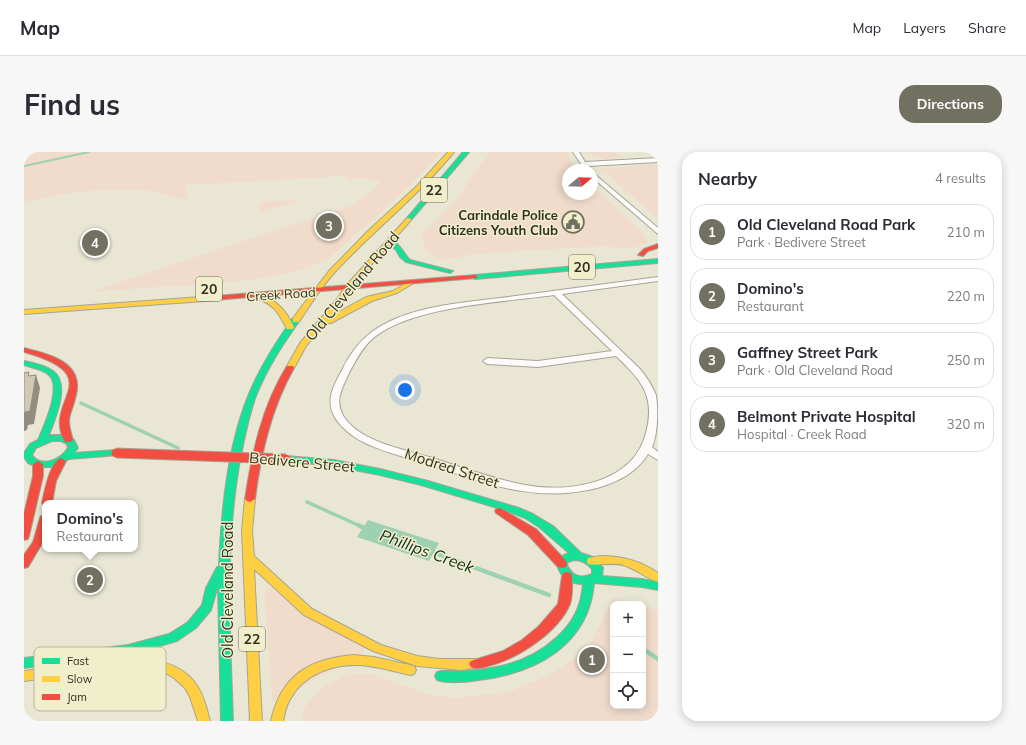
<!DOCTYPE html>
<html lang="en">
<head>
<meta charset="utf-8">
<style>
  body { margin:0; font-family:Mulish,sans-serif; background:#f7f7f7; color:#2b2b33 }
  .controls { position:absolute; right:12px; bottom:12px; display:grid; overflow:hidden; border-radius:8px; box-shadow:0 2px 10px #0003 }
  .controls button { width:36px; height:36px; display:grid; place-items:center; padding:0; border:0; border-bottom:1px solid #e1e1e2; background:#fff; color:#2b2b33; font:20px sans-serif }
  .compass { position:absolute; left:538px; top:12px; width:36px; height:36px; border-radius:50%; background:#fff; box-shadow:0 2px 10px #0003; rotate:71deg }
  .you { position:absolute; left:381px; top:238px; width:14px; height:14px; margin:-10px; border:3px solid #fff; border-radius:50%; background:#1a73e8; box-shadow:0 0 0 6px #1a73e833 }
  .badge { display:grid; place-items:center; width:26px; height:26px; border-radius:50%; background:#717061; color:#fff; font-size:13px; font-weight:700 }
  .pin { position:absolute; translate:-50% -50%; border:2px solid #fff; box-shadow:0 1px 4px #0006 }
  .popup { position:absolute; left:18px; top:348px; width:96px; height:52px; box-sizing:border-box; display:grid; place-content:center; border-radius:8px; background:#fff; filter:drop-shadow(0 1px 3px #0005); font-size:13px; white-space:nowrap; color:#7c7c81 }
  .popup b { font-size:15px; color:#2b2b33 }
  .popup::after { content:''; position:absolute; left:50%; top:100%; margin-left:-8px; border:8px solid transparent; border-top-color:#fff }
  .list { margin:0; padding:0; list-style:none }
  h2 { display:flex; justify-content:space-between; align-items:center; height:52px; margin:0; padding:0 16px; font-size:17px }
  h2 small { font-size:13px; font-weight:400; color:#7c7c81 }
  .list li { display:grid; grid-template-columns:26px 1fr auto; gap:12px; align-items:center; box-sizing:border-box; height:56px; margin:0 8px 8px; padding:0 8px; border:1px solid #e1e1e2; border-radius:16px }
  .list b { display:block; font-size:15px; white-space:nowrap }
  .list p { margin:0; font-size:13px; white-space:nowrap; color:#7c7c81 }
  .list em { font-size:13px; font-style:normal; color:#7c7c81 }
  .icon { flex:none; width:22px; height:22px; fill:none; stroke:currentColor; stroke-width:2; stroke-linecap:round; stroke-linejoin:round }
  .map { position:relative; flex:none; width:634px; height:569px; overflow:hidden; border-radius:16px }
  header { display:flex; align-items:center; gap:24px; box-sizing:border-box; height:56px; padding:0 20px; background:#fff; border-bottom:1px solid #e1e1e2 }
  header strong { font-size:19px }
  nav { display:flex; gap:22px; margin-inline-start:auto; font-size:14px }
  .intro { display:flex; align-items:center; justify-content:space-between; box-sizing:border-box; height:96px; padding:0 24px }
  h1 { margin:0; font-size:28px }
  .button { padding:10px 18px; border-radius:16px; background:#717061; color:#fff; font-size:14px; font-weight:700 }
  main { display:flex; gap:24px; padding:0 24px }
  aside { flex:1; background:#fff; border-radius:16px; box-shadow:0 2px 10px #0003 }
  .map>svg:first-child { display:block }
  .green { fill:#f1dccb }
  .water { fill:#9dd1b2 }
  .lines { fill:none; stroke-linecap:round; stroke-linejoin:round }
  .stream-far2 { stroke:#9dd1b2; stroke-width:2 }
  .stream-far1 { stroke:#9dd1b2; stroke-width:3.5 }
  .stream { stroke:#9dd1b2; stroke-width:4.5 }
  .street-casing { stroke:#a5a496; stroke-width:2 }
  .fast-casing { stroke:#a5a496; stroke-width:2 }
  .slow-casing { stroke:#a5a496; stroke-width:2 }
  .jam-casing { stroke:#a5a496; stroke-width:2 }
  .street { fill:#fcfbf9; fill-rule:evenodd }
  .fast { fill:#16e098; fill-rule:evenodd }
  .slow { fill:#ffcf43; fill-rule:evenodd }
  .jam { fill:#f24e42; fill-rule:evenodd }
  .jam-bridge-casing { stroke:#a5a496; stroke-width:11; stroke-linecap:butt }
  .jam-bridge { stroke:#f24e42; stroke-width:9 }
  .shaded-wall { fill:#938d7f }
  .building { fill:#d2c9b5; stroke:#938d7f }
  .labels { text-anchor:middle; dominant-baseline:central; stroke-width:3; stroke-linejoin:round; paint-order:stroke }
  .far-poi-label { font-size:13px; font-weight:bold; fill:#313023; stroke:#f1eecc; text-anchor:end }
  .far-street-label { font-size:13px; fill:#313023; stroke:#f1eecc }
  .shield { fill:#f1eecc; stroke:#6b6956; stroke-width:1 }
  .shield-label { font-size:14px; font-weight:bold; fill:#313023 }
  .street-label { font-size:15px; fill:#313023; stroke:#f1eecc }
  .water-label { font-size:16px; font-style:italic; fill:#0f3223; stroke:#f1eecc }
  .key { fill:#f1eecc; stroke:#b7b599; stroke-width:1 }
  .key-label { font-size:11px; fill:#313023 }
</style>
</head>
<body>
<header>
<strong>Map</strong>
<nav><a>Map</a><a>Layers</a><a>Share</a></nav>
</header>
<div class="intro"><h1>Find us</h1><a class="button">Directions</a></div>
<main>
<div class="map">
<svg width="634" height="569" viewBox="0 0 634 569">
  <rect width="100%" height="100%" fill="#e9e7d4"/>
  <path class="green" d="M 0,0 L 418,0 C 383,39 343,73 303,108 C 254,129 199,131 146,134 C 120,136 93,138 67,140 L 326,54 L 350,38 L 356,29 L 335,26 L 327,28 L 319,24 L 164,33 L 162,34 L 164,41 L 163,47 C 150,48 140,40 127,39 C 85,35 42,40 0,50 Z
    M 466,0 L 543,0 L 549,14 L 553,18 L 544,18 L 544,42 L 568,42 L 568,33 L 621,83 L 623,91 L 608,96 L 594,97 L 584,94 L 447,102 C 421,110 405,113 397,83 L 430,50 L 439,39 L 452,17 L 465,3 Z
    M 561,0 L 589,0 L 598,6 L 579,7 Z
    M 634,12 L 634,67 L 576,16 L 579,16 Z
    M 280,47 L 237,61 L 235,50 Z
    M 243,434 L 342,495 L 338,504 L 248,549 L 241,445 Z
    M 589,446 L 616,452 L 589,452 L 589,554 L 619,554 L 619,453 L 634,459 L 634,569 L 278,569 L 280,556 L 300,534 L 325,522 L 347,522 L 406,543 L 432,546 L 485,540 L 531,520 L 564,496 Z"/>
  <path class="water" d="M 344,368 L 415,391 L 405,409 L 333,385 Z"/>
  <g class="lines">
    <path class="stream-far2" d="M 0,14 L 65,0"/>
    <path class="stream-far1" d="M 57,251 L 154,296
      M 283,350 L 336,374"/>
    <path class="stream" d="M 334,373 L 342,377
      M 406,399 L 525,443
      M 619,497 L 634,507"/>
    <g class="street-casing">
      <path id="street" d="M 549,0 L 555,0 L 561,10 L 634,6 L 634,10 L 564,14 L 566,17 L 561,18 Z
        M 568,20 L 634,76 L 634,82 L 568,25 Z
        M 634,125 L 634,129 L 538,142 L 615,216 C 622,224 628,233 632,243 C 634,257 634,282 628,295 L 634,300 L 634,308 L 624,302 C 612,321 594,330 573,336 C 509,352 459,330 400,311 C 370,301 327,294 310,264 C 301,246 311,232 319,216 C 331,192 347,177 371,167 C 406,152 447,150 484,145 C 534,138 584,132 634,125 ZM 530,143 L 588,199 L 514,209 L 463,206 L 459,209 L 463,212 L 514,215 L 592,204 C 617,228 632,244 622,281 C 609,332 545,341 501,333 C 469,327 439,316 409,306 C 382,298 336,290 320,265 C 310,248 318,237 325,221 C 331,210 337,198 346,189 C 382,154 481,150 530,143 Z"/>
    </g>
    <g class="fast-casing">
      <path id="fast" d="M 439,0 L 445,0 L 387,68 L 383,68 L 383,66 Z
        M 363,88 C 374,87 379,101 386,108 L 429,119 L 426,121 L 382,110 L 376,105 L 372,98 L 363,90 Z
        M 634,107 L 634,111 L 451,127 L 448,125 L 451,123 Z
        M 269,166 L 275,166 L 276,168 C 259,192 243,216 232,244 C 225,263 221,283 217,303 C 200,391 206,480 209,569 L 197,569 L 194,434 L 187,458 L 172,476 L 153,489 L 104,503 L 0,516 L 0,506 L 104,493 L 145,482 L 164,470 L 178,453 L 182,436 L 193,415 L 195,415 C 197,360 204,292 225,242 C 236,215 252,190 269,166 Z
        M 0,209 C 10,211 21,213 29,219 C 47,232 31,267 25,283 L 39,283 L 50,288 L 54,296 L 50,301 L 92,298 L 95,299 L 97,301 L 95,303 L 45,307 L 37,312 L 27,315 L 13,315 L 4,311 L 0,305 L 0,301 L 6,292 L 14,288 C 20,274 37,237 26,224 C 20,217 8,216 0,213 ZM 28,289 L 37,289 L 43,292 L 44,296 C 36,308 18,316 8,303 L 12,296 Z
        M 262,304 L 310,308 L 356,317 L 404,329 L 495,356 L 509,362 L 529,374 L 557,401 L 569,405 L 579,416 L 578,424 L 618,427 L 634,430 L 634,438 L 618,435 L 570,431 C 565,493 512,521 455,528 C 442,530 425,532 413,528 L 411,524 L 413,520 L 417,519 C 459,520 500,515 532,486 C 549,471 557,455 559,432 C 545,432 537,426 533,413 L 536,405 L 545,401 L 515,375 L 501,366 L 480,358 L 397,333 L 356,323 L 310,314 L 259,309 L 257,307 ZM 550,408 C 558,408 563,411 568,417 L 568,422 C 557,427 548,424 543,413 L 544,410 Z"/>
    </g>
    <g class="slow-casing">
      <path id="slow" d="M 424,0 L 430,0 C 394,44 349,79 311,120 C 297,135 286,153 275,170 L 269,170 L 269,166 L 305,119 L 344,79 L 393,34 Z
        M 383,66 L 388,67 L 325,138 L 320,149 L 306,165 L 342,145 L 369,139 L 384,130 L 388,130 L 388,132 L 373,141 L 348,149 L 307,171 L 301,171 L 282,194 L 269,218 L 263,218 L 262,216 L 276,191 L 314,146 L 320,136 Z
        M 233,142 C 252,147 262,158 270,175 L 269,177 L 263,177 C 253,158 251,154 231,145 L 231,143 Z
        M 191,144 L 195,146 L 194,148 L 0,162 L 0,158 Z
        M 226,344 L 231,347 L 228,379 L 230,404 L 288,457 L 357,493 L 393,504 L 415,507 L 451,507 L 455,509 L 457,512 L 455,515 L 437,518 L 393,514 L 349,499 L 280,463 L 230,417 L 238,569 L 226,569 L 218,379 L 221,347 Z
        M 577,404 C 598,404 617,409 634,421 L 634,430 C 622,426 612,417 599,413 C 587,410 573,414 564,412 L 563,409 L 564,406 Z
        M 329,503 L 350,505 L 386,513 L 390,514 L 392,518 L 390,522 L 386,523 C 369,519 352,514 335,513 C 309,512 280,522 267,546 C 262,553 261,561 259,569 L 247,569 C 257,524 284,507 329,503 Z
        M 104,506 C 130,506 161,511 175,537 C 181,547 183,558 186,569 L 174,569 L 166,545 L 161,536 L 150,526 L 140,520 L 131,518 L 104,516 L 0,529 L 0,519 Z"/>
    </g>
    <g class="jam-casing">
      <path id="jam" d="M 634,92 L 634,96 L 624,99 L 619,104 L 614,103 L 620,97 Z
        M 451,123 L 453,124 L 453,126 L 191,148 L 187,146 L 191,144 Z
        M 0,196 C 25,202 60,210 52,243 C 47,266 41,262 49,288 L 47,290 L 41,290 C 17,248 88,225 0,200 Z
        M 263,214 L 269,214 L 270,216 C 247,257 237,301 231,347 L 226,350 L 223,349 L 221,347 C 228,301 238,254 263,214 Z
        M 37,306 L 42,309 L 32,329 L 28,351 L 21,351 L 21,354 L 19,353 L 18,351 C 20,341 26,309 37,306 Z
        M 14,309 L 19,312 L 19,324 L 5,384 L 4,387 L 0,388 L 0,362 L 9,324 L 9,312 Z
        M 476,356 L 512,377 L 542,409 L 543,412 L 542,415 L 538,416 L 534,415 L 504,383 L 472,361 L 471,359 L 472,357 Z
        M 21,363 L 21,384 L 19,390 L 4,415 L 0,416 L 0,403 L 9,390 L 16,366 L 17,364 Z
        M 543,420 L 547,421 L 548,424 C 548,433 549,443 546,452 C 534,480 496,505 468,513 C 461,515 454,518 447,515 L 445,512 L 447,509 L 479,499 L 498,488 L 515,474 L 534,452 L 538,424 L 539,421 Z"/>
    </g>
    <use href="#street" class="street"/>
    <use href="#fast" class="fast"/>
    <use href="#slow" class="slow"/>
    <use href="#jam" class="jam"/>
    <g class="jam-bridge-casing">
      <path id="jam-bridge" d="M 92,301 L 262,307"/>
    </g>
    <use href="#jam-bridge" class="jam-bridge"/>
  </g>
  <path class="shaded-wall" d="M 12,223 L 16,236 L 10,272 L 4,273 L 3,278 L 0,279 L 0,264 L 1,260 Z"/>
  <path class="building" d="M 5,220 L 4,224 L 12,223 L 6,259 L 1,260 L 0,264 L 0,221 Z"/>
  <defs>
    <g id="civic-ring" transform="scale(1.15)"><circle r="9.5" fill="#f1eecc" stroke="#717061" stroke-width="1.5"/><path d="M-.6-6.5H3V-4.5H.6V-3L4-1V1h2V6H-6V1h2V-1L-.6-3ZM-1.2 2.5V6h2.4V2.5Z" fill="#717061"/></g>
  </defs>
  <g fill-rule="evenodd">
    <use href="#civic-ring" x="549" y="70"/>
  </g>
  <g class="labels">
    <g class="far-poi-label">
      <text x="534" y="63">Carindale Police<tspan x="534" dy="15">Citizens Youth Club</tspan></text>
    </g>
    <g class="far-street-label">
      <text transform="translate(257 142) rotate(-4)">Creek Road</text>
    </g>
    <g class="shield">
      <rect x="397" y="26" width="26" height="24" rx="3"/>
      <rect x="545" y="103" width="26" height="24" rx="3"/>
      <rect x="172" y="125" width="26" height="24" rx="3"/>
      <rect x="215" y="475" width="26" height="24" rx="3"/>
    </g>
    <g class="shield-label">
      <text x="410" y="38">22</text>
      <text x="558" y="115">20</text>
      <text x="185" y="137">20</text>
      <text x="228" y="487">22</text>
    </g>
    <g class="street-label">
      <text transform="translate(328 134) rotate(-50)">Old Cleveland Road</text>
      <text transform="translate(278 310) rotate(5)">Bedivere Street</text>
      <text transform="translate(428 316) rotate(18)">Modred Street</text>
      <text transform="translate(203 438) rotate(-90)">Old Cleveland Road</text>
    </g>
    <g class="water-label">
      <text transform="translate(403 399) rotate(20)">Phillips Creek</text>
    </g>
  </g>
  <rect x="10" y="495" width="132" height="64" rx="6" class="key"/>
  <rect x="18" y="506" width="18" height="6" fill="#16e098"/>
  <rect x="18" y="524" width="18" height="6" fill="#ffcf43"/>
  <rect x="18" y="542" width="18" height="6" fill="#f24e42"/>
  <g class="key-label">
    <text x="43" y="513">Fast</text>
    <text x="43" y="531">Slow</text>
    <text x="43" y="549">Jam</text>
  </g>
</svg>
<div class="controls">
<button>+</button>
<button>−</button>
<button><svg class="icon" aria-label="locate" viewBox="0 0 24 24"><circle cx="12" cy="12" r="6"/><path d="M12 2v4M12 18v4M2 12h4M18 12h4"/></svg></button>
</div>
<svg class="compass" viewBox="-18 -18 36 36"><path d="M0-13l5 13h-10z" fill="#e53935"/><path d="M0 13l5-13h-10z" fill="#7c7c81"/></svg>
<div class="you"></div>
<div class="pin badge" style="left:568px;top:508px">1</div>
<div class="pin badge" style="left:66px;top:428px">2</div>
<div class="popup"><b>Domino's</b>Restaurant</div>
<div class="pin badge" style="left:305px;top:74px">3</div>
<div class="pin badge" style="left:71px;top:91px">4</div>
</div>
<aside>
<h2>Nearby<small>4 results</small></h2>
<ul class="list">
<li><span class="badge">1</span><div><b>Old Cleveland Road Park</b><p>Park · Bedivere Street</p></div><em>210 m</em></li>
<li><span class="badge">2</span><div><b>Domino's</b><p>Restaurant</p></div><em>220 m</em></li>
<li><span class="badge">3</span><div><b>Gaffney Street Park</b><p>Park · Old Cleveland Road</p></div><em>250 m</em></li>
<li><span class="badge">4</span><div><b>Belmont Private Hospital</b><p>Hospital · Creek Road</p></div><em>320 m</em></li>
</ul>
</aside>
</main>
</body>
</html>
